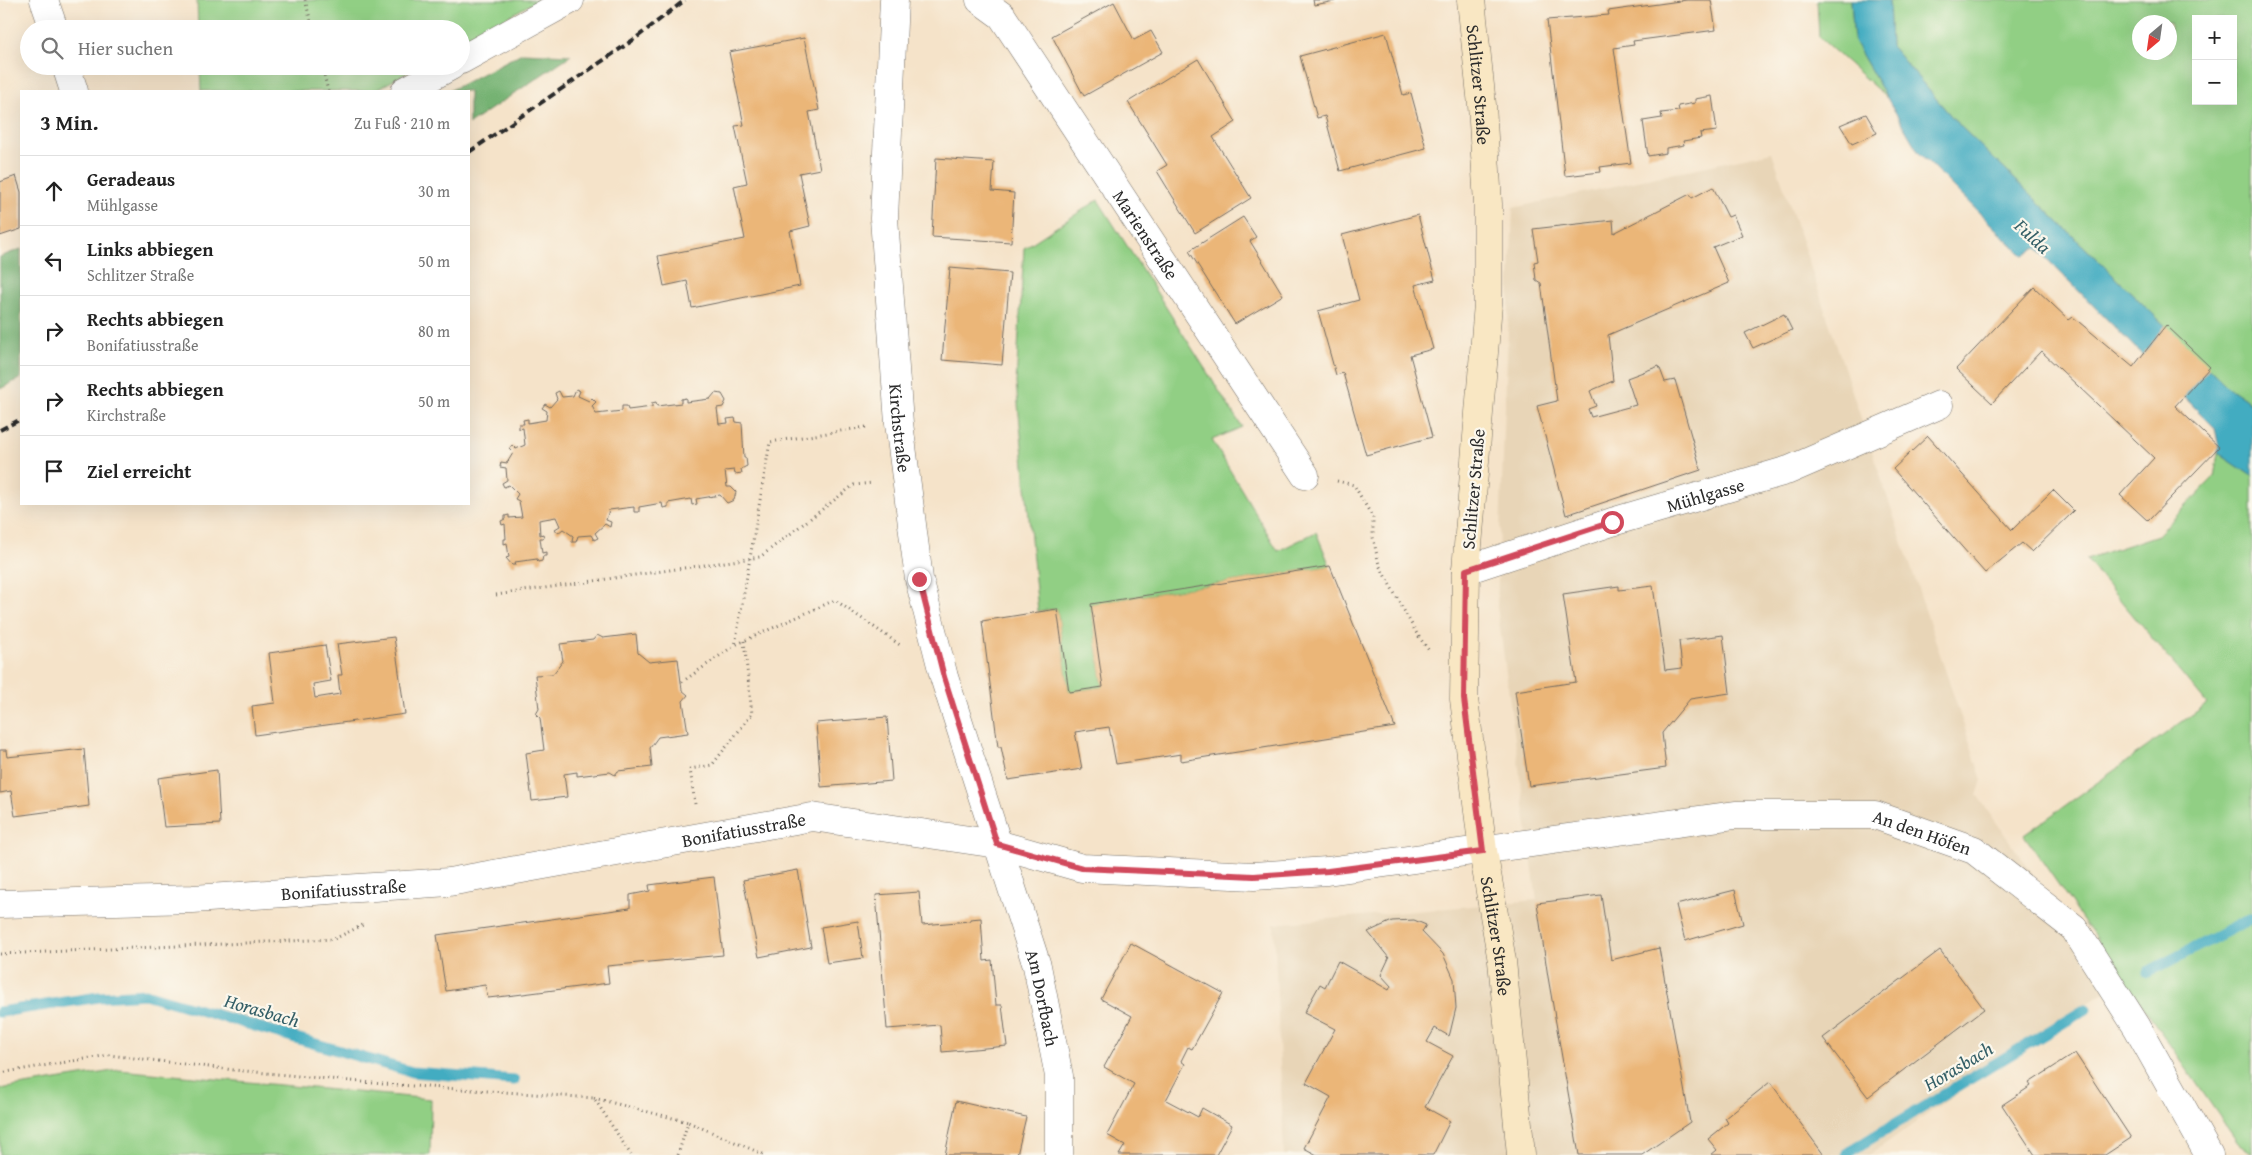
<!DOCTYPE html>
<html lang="de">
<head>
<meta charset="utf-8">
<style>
  body { margin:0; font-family:"Gentium Book Plus",serif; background:#f2f2f2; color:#222 }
  .controls { position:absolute; right:15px; top:15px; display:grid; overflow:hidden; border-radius:0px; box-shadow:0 5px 20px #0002 }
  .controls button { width:45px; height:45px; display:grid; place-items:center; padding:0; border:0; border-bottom:1px solid #e0e0e0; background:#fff; color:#222; font:25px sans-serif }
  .compass { position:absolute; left:2132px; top:15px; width:45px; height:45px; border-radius:50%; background:#fff; box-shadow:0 5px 20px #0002; rotate:209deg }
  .stop { position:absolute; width:15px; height:15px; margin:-11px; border:4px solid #d1495b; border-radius:50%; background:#fff }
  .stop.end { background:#d1495b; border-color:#fff; box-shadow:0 1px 5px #0008 }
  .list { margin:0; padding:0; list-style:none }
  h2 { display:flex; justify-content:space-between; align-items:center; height:65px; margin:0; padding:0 20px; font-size:21px }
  h2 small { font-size:16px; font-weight:400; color:#767676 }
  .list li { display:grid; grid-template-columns:32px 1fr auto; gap:15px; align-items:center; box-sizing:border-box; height:70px; padding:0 20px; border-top:1px solid #e0e0e0 }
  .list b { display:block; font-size:19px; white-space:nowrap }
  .list p { margin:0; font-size:16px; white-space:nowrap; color:#767676 }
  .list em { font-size:16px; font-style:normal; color:#767676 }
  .icon { flex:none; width:28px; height:28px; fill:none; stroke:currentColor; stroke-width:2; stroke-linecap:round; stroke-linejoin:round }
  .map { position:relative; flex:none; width:2252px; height:1155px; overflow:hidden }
  .search { position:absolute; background:#fff; box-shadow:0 5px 20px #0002; left:20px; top:20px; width:450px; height:55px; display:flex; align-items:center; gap:12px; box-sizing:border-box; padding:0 18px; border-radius:28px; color:#767676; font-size:19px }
  .panel { position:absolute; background:#fff; box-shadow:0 5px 20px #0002; left:20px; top:90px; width:450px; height:415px; border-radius:0px }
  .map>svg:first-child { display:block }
  .built { fill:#e8d5b7 }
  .green { fill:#91cf84; stroke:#5e7d58; fill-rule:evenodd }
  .forest { fill:#74b272; stroke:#506e4e }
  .water { fill:#42acc1; stroke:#366c76 }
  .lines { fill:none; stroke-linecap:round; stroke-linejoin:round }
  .stream { stroke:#42acc1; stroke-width:11 }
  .building { fill:#ebb678 }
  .street-casing { stroke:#726b62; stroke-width:29 }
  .secondary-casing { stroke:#726b62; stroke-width:29 }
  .path { stroke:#726b62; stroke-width:3; stroke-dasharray:1 4; stroke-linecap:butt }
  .street { stroke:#fff; stroke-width:28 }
  .secondary { stroke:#f9e7c3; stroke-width:28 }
  .rail { stroke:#2b2b2b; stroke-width:4; stroke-dasharray:8 4; stroke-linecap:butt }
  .route { stroke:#d1495b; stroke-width:6 }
  .labels { text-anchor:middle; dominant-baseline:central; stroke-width:4.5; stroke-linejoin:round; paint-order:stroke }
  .street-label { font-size:18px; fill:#2b2b2b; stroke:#fbf7ec }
  .water-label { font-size:19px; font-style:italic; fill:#345f67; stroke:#fbf7ec }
</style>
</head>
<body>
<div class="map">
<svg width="2252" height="1155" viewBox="0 0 2252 1155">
  <rect width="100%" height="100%" fill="#fbf7ec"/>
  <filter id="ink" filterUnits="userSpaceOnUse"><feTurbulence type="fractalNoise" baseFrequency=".02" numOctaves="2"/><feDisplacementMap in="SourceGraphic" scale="10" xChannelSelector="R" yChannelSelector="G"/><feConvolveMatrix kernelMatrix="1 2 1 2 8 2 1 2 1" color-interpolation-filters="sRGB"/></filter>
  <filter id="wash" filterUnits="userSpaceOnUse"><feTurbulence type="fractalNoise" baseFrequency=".0096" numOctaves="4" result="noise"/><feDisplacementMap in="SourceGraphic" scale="20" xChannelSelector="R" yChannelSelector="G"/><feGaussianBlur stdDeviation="1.12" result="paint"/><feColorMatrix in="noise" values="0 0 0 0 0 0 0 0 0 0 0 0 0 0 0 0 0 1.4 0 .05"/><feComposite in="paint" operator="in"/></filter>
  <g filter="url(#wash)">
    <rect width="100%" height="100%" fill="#f5e3c9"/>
    <path class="built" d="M 1772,152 L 1982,780 L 1977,795 L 2112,986 L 1869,1155 L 1284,1155 L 1274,924 L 1537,900 L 1497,606 L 1513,208 Z"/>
    <path class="green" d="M 197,0 L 538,0 L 461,43 L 461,29 L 198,29 Z
      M 1817,0 L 1851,0 L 1854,41 L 1887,98 L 1819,37 Z
      M 1889,0 L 2252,0 L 2252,404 L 2229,388 L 1957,123 L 1891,46 ZM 2196,19 L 2233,19 L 2233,101 L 2196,101 ZM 2140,22 L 2170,22 L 2170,52 L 2140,52 Z
      M 200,66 L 419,66 L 374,91 L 201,91 Z
      M 1098,200 L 1242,427 L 1212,440 L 1278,551 L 1316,532 L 1330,566 L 1091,604 L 1103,687 L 1069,692 L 1057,609 L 1038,611 L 1016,383 L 1024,248 Z
      M 2218,453 L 2252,476 L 2252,1153 L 2238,1143 L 2024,835 L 2207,704 L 2086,559 L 2158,535 L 2214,477 Z
      M 119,1070 L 431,1099 L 430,1155 L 0,1155 L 0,1089 Z"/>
    <path class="forest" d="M 522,53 L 571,55 L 469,124 L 469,91 L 449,91 Z
      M 21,249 L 21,378 L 0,389 L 0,257 Z"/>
    <path class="water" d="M 1851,0 L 1889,0 L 1891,46 L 1957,123 L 2229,388 L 2252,404 L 2252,476 L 2218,453 L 2219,447 L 2215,428 L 2036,248 L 2023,256 L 1919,153 L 1854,41 Z"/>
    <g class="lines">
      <path class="stream" d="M 2148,972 L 2252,918
        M 0,1012 L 99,997 L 145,994 L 412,1072 L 514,1080
        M 1847,1153 L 2086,1009"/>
    </g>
    <g id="blocks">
      <path class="building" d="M 1313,0 L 1335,0 L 1335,1 L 1314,5 Z
        M 1687,0 L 1711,0 L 1716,30 L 1633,41 L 1634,45 L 1614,48 L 1631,163 L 1600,167 L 1601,172 L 1565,176 L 1547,20 L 1609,15 L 1608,11 Z
        M 1114,2 L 1134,40 L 1151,31 L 1163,52 L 1084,96 L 1052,36 Z
        M 1386,33 L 1403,95 L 1411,93 L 1426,148 L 1340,171 L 1325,116 L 1317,118 L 1300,56 Z
        M 804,38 L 819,110 L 809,112 L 820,169 L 799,173 L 810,226 L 790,231 L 800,286 L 692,308 L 687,281 L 664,286 L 658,256 L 745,239 L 734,186 L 747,183 L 735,126 L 744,125 L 729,52 Z
        M 1198,59 L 1236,122 L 1213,137 L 1251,198 L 1195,233 L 1157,171 L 1167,165 L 1128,102 Z
        M 1712,96 L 1717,131 L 1700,133 L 1701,138 L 1683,141 L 1684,145 L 1666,148 L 1666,153 L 1648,156 L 1643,121 L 1662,118 L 1661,113 L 1679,111 L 1678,106 L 1695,103 L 1695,99 Z
        M 1866,114 L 1877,133 L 1852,144 L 1840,125 Z
        M 936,158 L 994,162 L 992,191 L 1014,193 L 1011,242 L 932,237 Z
        M 16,176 L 21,192 L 21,229 L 0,236 L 0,182 Z
        M 1713,187 L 1728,217 L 1733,215 L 1742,235 L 1713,247 L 1729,283 L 1608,335 L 1613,381 L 1590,391 L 1596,406 L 1588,409 L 1591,417 L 1636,405 L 1627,378 L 1659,366 L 1665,382 L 1675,380 L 1701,470 L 1566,515 L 1537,406 L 1557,401 L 1541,283 L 1536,280 L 1534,262 L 1538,261 L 1533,229 L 1613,220 L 1614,233 L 1690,194 L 1692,198 Z
        M 1418,215 L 1435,280 L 1415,285 L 1433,349 L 1410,355 L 1432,437 L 1366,455 L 1343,373 L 1336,375 L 1318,311 L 1359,300 L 1342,235 Z
        M 1243,217 L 1256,237 L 1250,241 L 1283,295 L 1235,324 L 1189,251 Z
        M 950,268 L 1010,273 L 1002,365 L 942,360 Z
        M 2034,287 L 2069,320 L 2073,317 L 2133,367 L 2166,325 L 2210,367 L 2175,406 L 2219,447 L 2148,521 L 2120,495 L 2154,458 L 2041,351 L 1992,403 L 1956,369 Z
        M 1784,314 L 1792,330 L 1753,348 L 1745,333 Z
        M 576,389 L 580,391 L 578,396 L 589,401 L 592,398 L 596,402 L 592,406 L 596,414 L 622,411 L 622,406 L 627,406 L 628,410 L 652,407 L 652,403 L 656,402 L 657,406 L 681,403 L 681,399 L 686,398 L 686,402 L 710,399 L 715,393 L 722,394 L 726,401 L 723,407 L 717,408 L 719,424 L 728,423 L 727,419 L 735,418 L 736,422 L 742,423 L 744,458 L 746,458 L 747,466 L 741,469 L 742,473 L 735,474 L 734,470 L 725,471 L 727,487 L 731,487 L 736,492 L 734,500 L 727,503 L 720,495 L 696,499 L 697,504 L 692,505 L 691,499 L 668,503 L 668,507 L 663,508 L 662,503 L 639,507 L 639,512 L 634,512 L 634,507 L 609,510 L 606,520 L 611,522 L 610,527 L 605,524 L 595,533 L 598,538 L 594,540 L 591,535 L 578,536 L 576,542 L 572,542 L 573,536 L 563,529 L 558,533 L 555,529 L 560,526 L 556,517 L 539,520 L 540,535 L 543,534 L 544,538 L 540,538 L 542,553 L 546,552 L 546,556 L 543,556 L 542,561 L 538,562 L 537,559 L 515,562 L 516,565 L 512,565 L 506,558 L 509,557 L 507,543 L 504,544 L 504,539 L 506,539 L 505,524 L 502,525 L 501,521 L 505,519 L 505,516 L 509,515 L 509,518 L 522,517 L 519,501 L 515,499 L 518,494 L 509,485 L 504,487 L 502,483 L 507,480 L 506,468 L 500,467 L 501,462 L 507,463 L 513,453 L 509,449 L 512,445 L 516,449 L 525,445 L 523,428 L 519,429 L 519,424 L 524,424 L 523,420 L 528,419 L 528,423 L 546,420 L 547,411 L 542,408 L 545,404 L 550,407 L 557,399 L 555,393 L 559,391 L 562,397 L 573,396 Z
        M 1928,436 L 2012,530 L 2053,490 L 2074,511 L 2032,552 L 2022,543 L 1985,573 L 1893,469 Z
        M 1330,566 L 1395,727 L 1181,761 L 1181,754 L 1116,764 L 1109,727 L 1075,732 L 1082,769 L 1008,780 L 1001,747 L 998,747 L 982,621 L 1057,609 L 1069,692 L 1103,687 L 1091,604 Z
        M 1619,586 L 1619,590 L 1653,586 L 1665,670 L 1682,668 L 1679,641 L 1723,635 L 1730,693 L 1690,699 L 1662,733 L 1666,768 L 1529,786 L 1515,691 L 1576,682 L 1563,594 Z
        M 636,634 L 638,653 L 649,662 L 678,659 L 682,690 L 688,695 L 683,701 L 688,733 L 658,737 L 650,748 L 652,767 L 618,771 L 615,775 L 610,772 L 577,776 L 577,772 L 564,774 L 567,797 L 532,801 L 526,753 L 544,750 L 540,718 L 536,714 L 539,709 L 535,675 L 553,674 L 563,661 L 560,644 L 593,640 L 597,635 L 603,638 Z
        M 394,637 L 405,714 L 255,735 L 252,706 L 275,703 L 269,653 L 325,645 L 331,681 L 313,684 L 315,698 L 340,694 L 338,675 L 342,675 L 337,644 Z
        M 887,717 L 892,781 L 821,787 L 816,723 Z
        M 84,749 L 89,806 L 15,816 L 11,791 L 0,793 L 0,750 L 6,750 L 7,757 Z
        M 217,770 L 220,824 L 164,827 L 158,778 Z
        M 798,870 L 811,947 L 759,957 L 743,880 Z
        M 714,877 L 723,955 L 607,966 L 609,983 L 515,995 L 488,998 L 485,985 L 446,991 L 437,935 L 630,908 L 630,895 L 650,891 L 649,885 Z
        M 1735,890 L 1743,924 L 1685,941 L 1676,905 Z
        M 919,892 L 922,925 L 970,921 L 970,919 L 981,918 L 984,961 L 992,960 L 996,1005 L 1002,1005 L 1007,1046 L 942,1052 L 940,1025 L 887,1029 L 876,895 Z
        M 1601,895 L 1611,960 L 1659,948 L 1690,1122 L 1642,1155 L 1579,1155 L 1548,977 L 1537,903 Z
        M 1414,920 L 1426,925 L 1422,932 L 1443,954 L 1454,979 L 1456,1008 L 1450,1033 L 1449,1036 L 1435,1028 L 1427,1042 L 1453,1056 L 1425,1107 L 1450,1121 L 1433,1155 L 1317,1155 L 1304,1148 L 1331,1097 L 1306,1083 L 1335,1029 L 1304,1013 L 1320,984 L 1325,987 L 1338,961 L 1389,990 L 1391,986 L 1381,975 L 1389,958 L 1368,932 L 1392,921 Z
        M 858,921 L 863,958 L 827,963 L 821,927 Z
        M 1131,943 L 1223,993 L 1192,1049 L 1188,1047 L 1181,1061 L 1185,1064 L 1166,1100 L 1198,1117 L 1202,1108 L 1232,1125 L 1216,1155 L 1119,1155 L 1125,1145 L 1107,1135 L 1134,1084 L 1104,1067 L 1132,1016 L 1101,999 Z
        M 1940,950 L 1984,1009 L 1868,1097 L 1823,1038 Z
        M 2075,1053 L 2131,1138 L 2105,1155 L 2035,1155 L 2002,1105 L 2031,1086 L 2029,1083 Z
        M 1770,1082 L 1824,1155 L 1711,1155 L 1717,1150 L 1708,1139 L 1728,1123 L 1725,1118 Z
        M 956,1101 L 1026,1117 L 1017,1155 L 945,1155 Z"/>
    </g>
  </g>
  <g filter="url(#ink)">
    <use href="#blocks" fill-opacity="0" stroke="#726b62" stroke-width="1"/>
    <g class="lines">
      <g class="street-casing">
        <g id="street">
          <path d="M 44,0 L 54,29"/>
          <path id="s1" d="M 894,0 L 884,218 L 899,423 L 919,579 L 944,677 L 1037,966 L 1059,1076 L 1059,1155"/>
          <path id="s2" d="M 980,0 L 1002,16 L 1305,475"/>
          <path d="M 461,60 L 570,0"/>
          <path d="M 66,66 L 74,91"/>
          <path d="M 405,91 L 451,66"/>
          <path id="s3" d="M 1466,570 L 1612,522 L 1789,470 L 1939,405"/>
          <path id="s4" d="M 0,904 L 193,899 L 449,882 L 812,817 L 997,844 L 1082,868 L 1254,876 L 1327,871 L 1735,815 L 1875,815 L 1974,850 L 2074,928 L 2137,1027 L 2209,1155"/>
        </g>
      </g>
      <g class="secondary-casing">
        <g id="secondary">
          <path id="s5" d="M 1471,0 L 1482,105 L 1488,204 L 1488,304 L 1466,570 L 1464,699 L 1483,851 L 1502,961 L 1521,1155"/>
        </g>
      </g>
      <path class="path" d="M 305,0 L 313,29
        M 322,66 L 328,91
        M 866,427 L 770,442 L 735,645 L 835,600 L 900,645
        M 1337,481 L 1354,485 L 1373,518 L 1373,537 L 1379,565 L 1417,634 L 1430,652
        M 496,595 L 760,557 L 854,485 L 873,483
        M 682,682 L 735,645
        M 695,804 L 690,769 L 712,765 L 752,714 L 744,641
        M 0,954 L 334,939 L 365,924
        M 0,1073 L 109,1055 L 234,1070 L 383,1084 L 594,1098 L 631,1155
        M 594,1098 L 688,1122
        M 678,1155 L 688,1122 L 765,1155"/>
      <use href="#street" class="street"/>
      <use href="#secondary" class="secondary"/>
      <path class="rail" d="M 469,152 L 636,38 L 685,0
        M 0,430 L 21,419"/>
    </g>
  </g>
  <g class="lines" filter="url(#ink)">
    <path class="route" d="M 919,579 L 944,677 L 997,844 L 1082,868 L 1254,876 L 1328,871 L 1483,851 L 1464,699 L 1466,570 L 1612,522"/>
  </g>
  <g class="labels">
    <g class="street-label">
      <text stroke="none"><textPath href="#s5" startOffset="85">Schlitzer Straße</textPath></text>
      <text stroke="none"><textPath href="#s2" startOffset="289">Marienstraße</textPath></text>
      <text stroke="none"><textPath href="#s1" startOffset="429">Kirchstraße</textPath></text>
      <text transform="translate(1473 489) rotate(-85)">Schlitzer Straße</text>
      <text stroke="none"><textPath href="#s3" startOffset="251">Mühlgasse</textPath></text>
      <text stroke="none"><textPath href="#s4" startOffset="749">Bonifatiusstraße</textPath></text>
      <text stroke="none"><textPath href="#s4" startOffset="1941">An den Höfen</textPath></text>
      <text stroke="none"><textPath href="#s4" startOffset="344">Bonifatiusstraße</textPath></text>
      <text stroke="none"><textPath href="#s5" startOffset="940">Schlitzer Straße</textPath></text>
      <text stroke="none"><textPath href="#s1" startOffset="1018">Am Dorfbach</textPath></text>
    </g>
    <g class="water-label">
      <text transform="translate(2033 236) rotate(43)">Fulda</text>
      <text transform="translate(262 1010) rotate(16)">Horasbach</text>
      <text transform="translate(1958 1066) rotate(-31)">Horasbach</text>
    </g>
  </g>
</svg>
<div class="controls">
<button>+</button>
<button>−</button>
</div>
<svg class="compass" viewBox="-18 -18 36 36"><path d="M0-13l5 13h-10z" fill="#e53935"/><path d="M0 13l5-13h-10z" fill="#767676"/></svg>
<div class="stop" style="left:1612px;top:522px"></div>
<div class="stop end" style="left:919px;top:579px"></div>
<div class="search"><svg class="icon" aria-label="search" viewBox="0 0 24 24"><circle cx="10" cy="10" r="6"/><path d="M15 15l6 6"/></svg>Hier suchen</div>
<section class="panel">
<h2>3 Min.<small>Zu Fuß · 210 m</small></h2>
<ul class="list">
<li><svg class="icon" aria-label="ahead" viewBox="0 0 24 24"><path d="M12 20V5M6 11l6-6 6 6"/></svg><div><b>Geradeaus</b><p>Mühlgasse</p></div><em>30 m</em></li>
<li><svg class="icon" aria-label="left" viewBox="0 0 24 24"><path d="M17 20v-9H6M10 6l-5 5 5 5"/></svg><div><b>Links abbiegen</b><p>Schlitzer Straße</p></div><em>50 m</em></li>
<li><svg class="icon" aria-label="right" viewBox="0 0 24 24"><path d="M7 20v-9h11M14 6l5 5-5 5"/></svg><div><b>Rechts abbiegen</b><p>Bonifatiusstraße</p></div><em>80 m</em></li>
<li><svg class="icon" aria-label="right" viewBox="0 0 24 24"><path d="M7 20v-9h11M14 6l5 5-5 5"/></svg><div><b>Rechts abbiegen</b><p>Kirchstraße</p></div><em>50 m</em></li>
<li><svg class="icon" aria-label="arrive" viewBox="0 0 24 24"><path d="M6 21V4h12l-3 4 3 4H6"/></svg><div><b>Ziel erreicht</b></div></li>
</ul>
</section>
</div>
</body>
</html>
